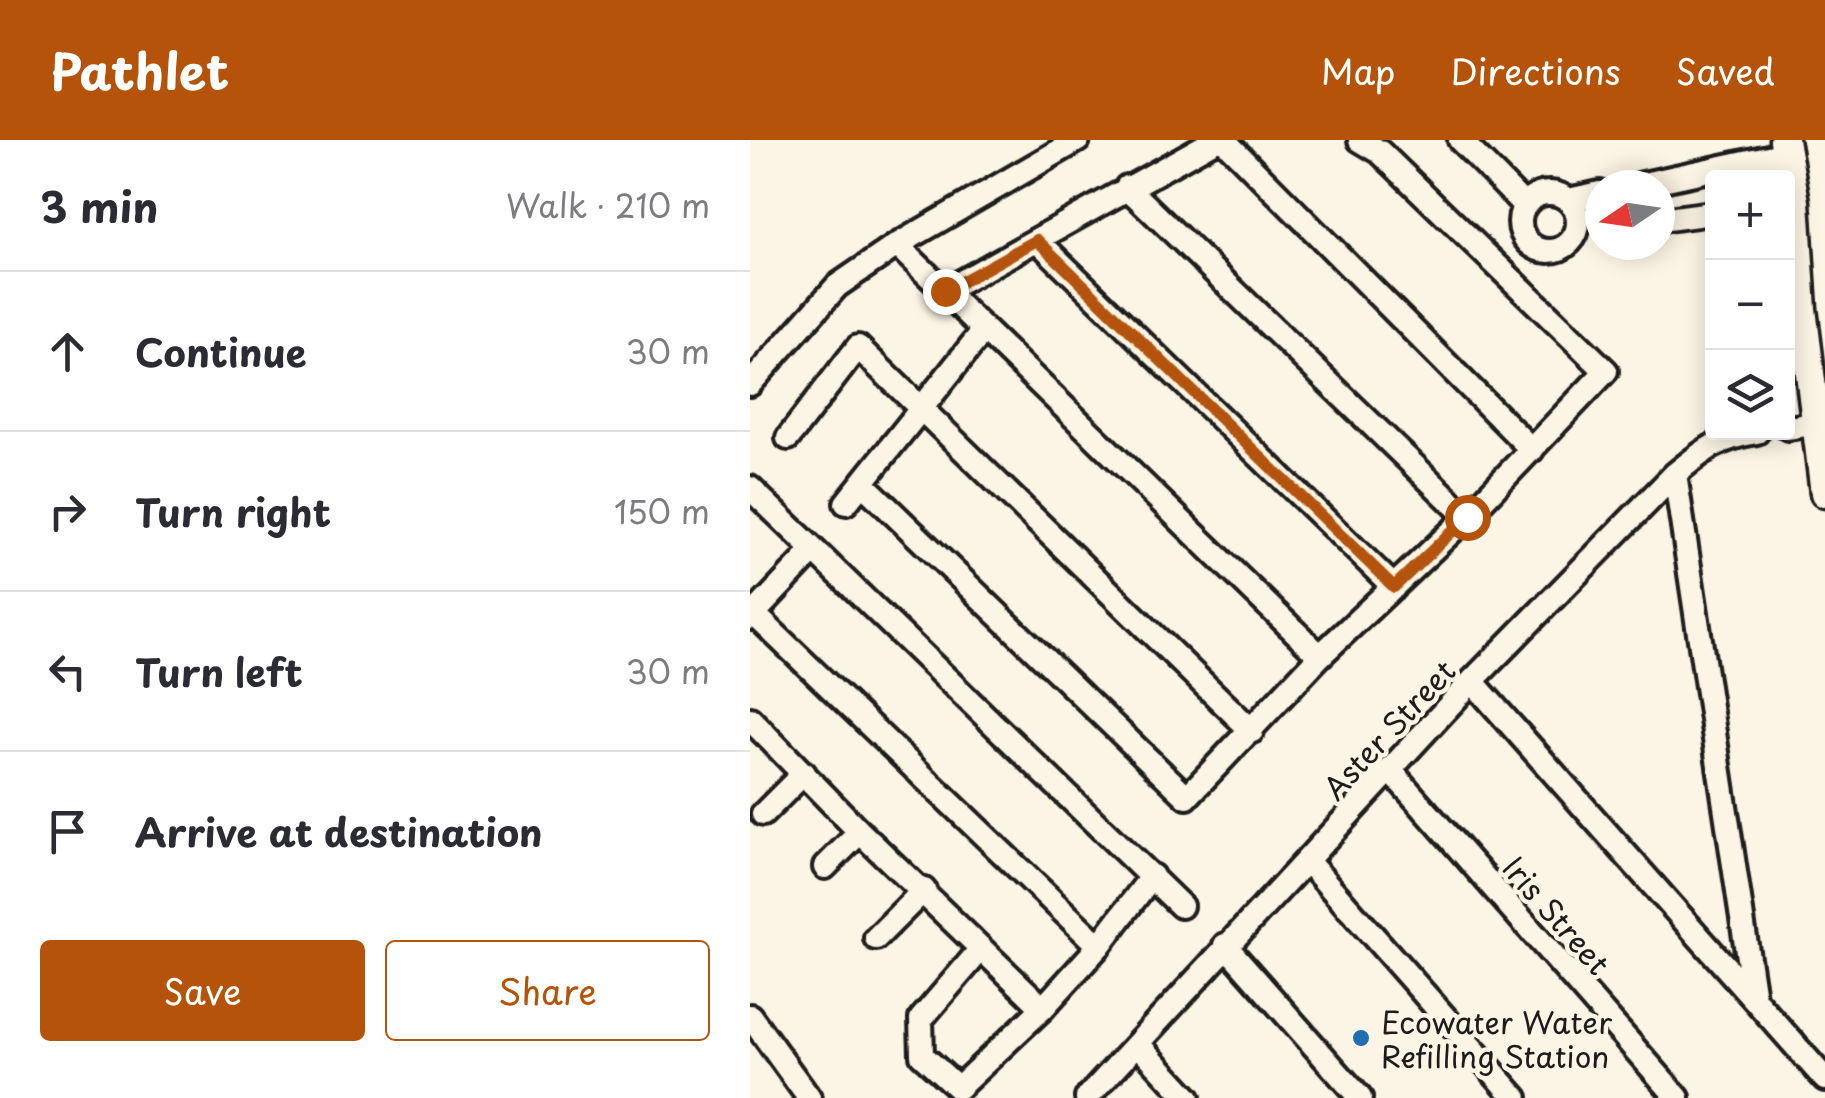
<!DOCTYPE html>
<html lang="en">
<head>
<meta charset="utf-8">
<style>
  body { margin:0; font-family:"Playpen Sans",sans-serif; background:#f7f7f7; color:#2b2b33 }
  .controls { position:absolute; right:30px; top:30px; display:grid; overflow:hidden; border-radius:10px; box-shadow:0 5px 25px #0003 }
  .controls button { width:90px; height:90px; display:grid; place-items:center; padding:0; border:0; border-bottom:2px solid #e1e1e2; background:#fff; color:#2b2b33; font:50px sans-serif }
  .compass { position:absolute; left:835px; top:30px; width:90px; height:90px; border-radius:50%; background:#fff; box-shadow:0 5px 25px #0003; rotate:257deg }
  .stop { position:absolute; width:30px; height:30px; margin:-22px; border:8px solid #b45309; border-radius:50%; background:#fff }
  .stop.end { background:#b45309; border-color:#fff; box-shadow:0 2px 10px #0008 }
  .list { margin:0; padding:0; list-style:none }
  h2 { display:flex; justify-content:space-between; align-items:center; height:130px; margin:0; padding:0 40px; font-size:42px }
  h2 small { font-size:32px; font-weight:400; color:#7c7c81 }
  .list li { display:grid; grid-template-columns:65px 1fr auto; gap:30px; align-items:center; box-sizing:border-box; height:160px; padding:0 40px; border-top:2px solid #e1e1e2 }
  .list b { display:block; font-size:38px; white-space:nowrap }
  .list em { font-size:32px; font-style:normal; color:#7c7c81 }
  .actions { display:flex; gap:20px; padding:30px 40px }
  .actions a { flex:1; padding:22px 0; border:2px solid #b45309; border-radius:10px; text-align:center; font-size:35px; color:#b45309 }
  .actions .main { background:#b45309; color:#fff }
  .icon { flex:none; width:55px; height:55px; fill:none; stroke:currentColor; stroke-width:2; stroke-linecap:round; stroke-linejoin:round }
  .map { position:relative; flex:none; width:1075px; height:958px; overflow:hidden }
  header { display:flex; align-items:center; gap:60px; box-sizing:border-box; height:140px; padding:0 50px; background:#b45309; color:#fff }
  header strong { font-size:48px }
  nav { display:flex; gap:55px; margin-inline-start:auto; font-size:35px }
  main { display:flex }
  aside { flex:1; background:#fff }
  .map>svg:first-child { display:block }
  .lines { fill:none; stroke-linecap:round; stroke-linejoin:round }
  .minor-casing { stroke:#1c1c1c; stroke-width:30 }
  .major-casing { stroke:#1c1c1c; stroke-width:35 }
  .minor { stroke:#fcf5e5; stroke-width:22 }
  .major { stroke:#fcf5e5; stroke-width:28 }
  .route { stroke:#b45309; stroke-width:12 }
  .poi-dot { fill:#1f6fb2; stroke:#fcf5e5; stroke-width:4 }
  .labels { text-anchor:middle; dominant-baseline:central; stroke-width:9; stroke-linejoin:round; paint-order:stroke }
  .street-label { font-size:30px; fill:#1c1c1c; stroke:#fcf5e5 }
  .poi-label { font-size:30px; fill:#1c1c1c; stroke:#fcf5e5; text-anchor:start }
</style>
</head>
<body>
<header>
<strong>Pathlet</strong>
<nav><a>Map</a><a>Directions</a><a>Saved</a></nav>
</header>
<main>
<aside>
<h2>3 min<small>Walk · 210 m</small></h2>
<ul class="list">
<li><svg class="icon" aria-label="ahead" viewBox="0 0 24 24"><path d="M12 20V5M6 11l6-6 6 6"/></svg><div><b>Continue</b></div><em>30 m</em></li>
<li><svg class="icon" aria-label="right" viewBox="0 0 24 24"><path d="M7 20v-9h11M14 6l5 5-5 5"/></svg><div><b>Turn right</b></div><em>150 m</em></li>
<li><svg class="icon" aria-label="left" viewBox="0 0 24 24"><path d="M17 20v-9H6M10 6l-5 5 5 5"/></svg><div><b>Turn left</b></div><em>30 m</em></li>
<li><svg class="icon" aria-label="arrive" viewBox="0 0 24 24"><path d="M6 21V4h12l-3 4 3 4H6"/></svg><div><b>Arrive at destination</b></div></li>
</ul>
<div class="actions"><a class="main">Save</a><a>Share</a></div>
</aside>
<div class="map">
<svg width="1075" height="958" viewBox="0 0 1075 958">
  <rect width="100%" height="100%" fill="#fcf5e5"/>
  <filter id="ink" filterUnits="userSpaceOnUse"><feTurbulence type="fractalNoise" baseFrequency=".01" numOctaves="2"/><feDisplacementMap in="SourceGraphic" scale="20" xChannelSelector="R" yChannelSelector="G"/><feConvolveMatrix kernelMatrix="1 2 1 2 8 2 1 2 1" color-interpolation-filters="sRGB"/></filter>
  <g filter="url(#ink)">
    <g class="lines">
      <g class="minor-casing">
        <path id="minor" d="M 474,0 L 782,310
          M 710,0 L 774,65
          M 889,45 L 1037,13
          M 377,47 L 717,377
          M770 82a29 29 0 1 1 58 0a29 29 0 1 1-58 0Z
          M 819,60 L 850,53
          M 910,80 L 962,73
          M 287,100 L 644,447
          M 147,105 L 570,516
          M 195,151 L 465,0
          M 0,244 L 87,146 L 147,105 L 328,0
          M 1038,288 L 1069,283
          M 38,298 L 108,207 L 502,591
          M 925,334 L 1004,858
          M 112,343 L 437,657 L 570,516 L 717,377 L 856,231 L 630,12 L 610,0
          M 0,348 L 431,766
          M 96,363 L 233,191
          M 4,474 L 349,806
          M 0,478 L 64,410
          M 722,541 L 1075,939
          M 0,579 L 110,692 L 293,868
          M 641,631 L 928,958
          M 13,674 L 54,633
          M 557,721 L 766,958
          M 75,727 L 110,692
          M 126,798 L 174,750
          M 475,805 L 610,958
          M 231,809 L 171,879 L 172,915 L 208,948 L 293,868 L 349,806 L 402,736
          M 0,876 L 59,958
          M 388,904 L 438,958
          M 337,958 L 722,541 L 925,334 C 954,310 969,298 1007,292"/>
      </g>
      <g class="major-casing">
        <path id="major" d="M 1034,0 L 1045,62 L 1052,169 L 1075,353"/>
      </g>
      <use href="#minor" class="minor"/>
      <use href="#major" class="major"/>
    </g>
  </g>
  <g class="lines" filter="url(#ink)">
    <path class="route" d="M 195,151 L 287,100 L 644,447 L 717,377"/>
  </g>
  <circle class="poi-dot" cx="611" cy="898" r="10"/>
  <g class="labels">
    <g class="street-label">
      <text transform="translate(638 589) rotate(-47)">Aster Street</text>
      <text transform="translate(807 775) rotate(49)">Iris Street</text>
    </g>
    <g class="poi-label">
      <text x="631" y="881">Ecowater Water<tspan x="631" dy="34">Refilling Station</tspan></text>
    </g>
  </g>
</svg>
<div class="controls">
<button>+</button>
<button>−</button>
<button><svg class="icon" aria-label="layers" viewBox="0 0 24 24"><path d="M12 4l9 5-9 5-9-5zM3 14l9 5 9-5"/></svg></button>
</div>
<svg class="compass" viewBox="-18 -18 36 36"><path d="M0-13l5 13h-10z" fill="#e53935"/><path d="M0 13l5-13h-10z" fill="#7c7c81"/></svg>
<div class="stop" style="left:717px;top:377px"></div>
<div class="stop end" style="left:195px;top:151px"></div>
</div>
</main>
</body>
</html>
